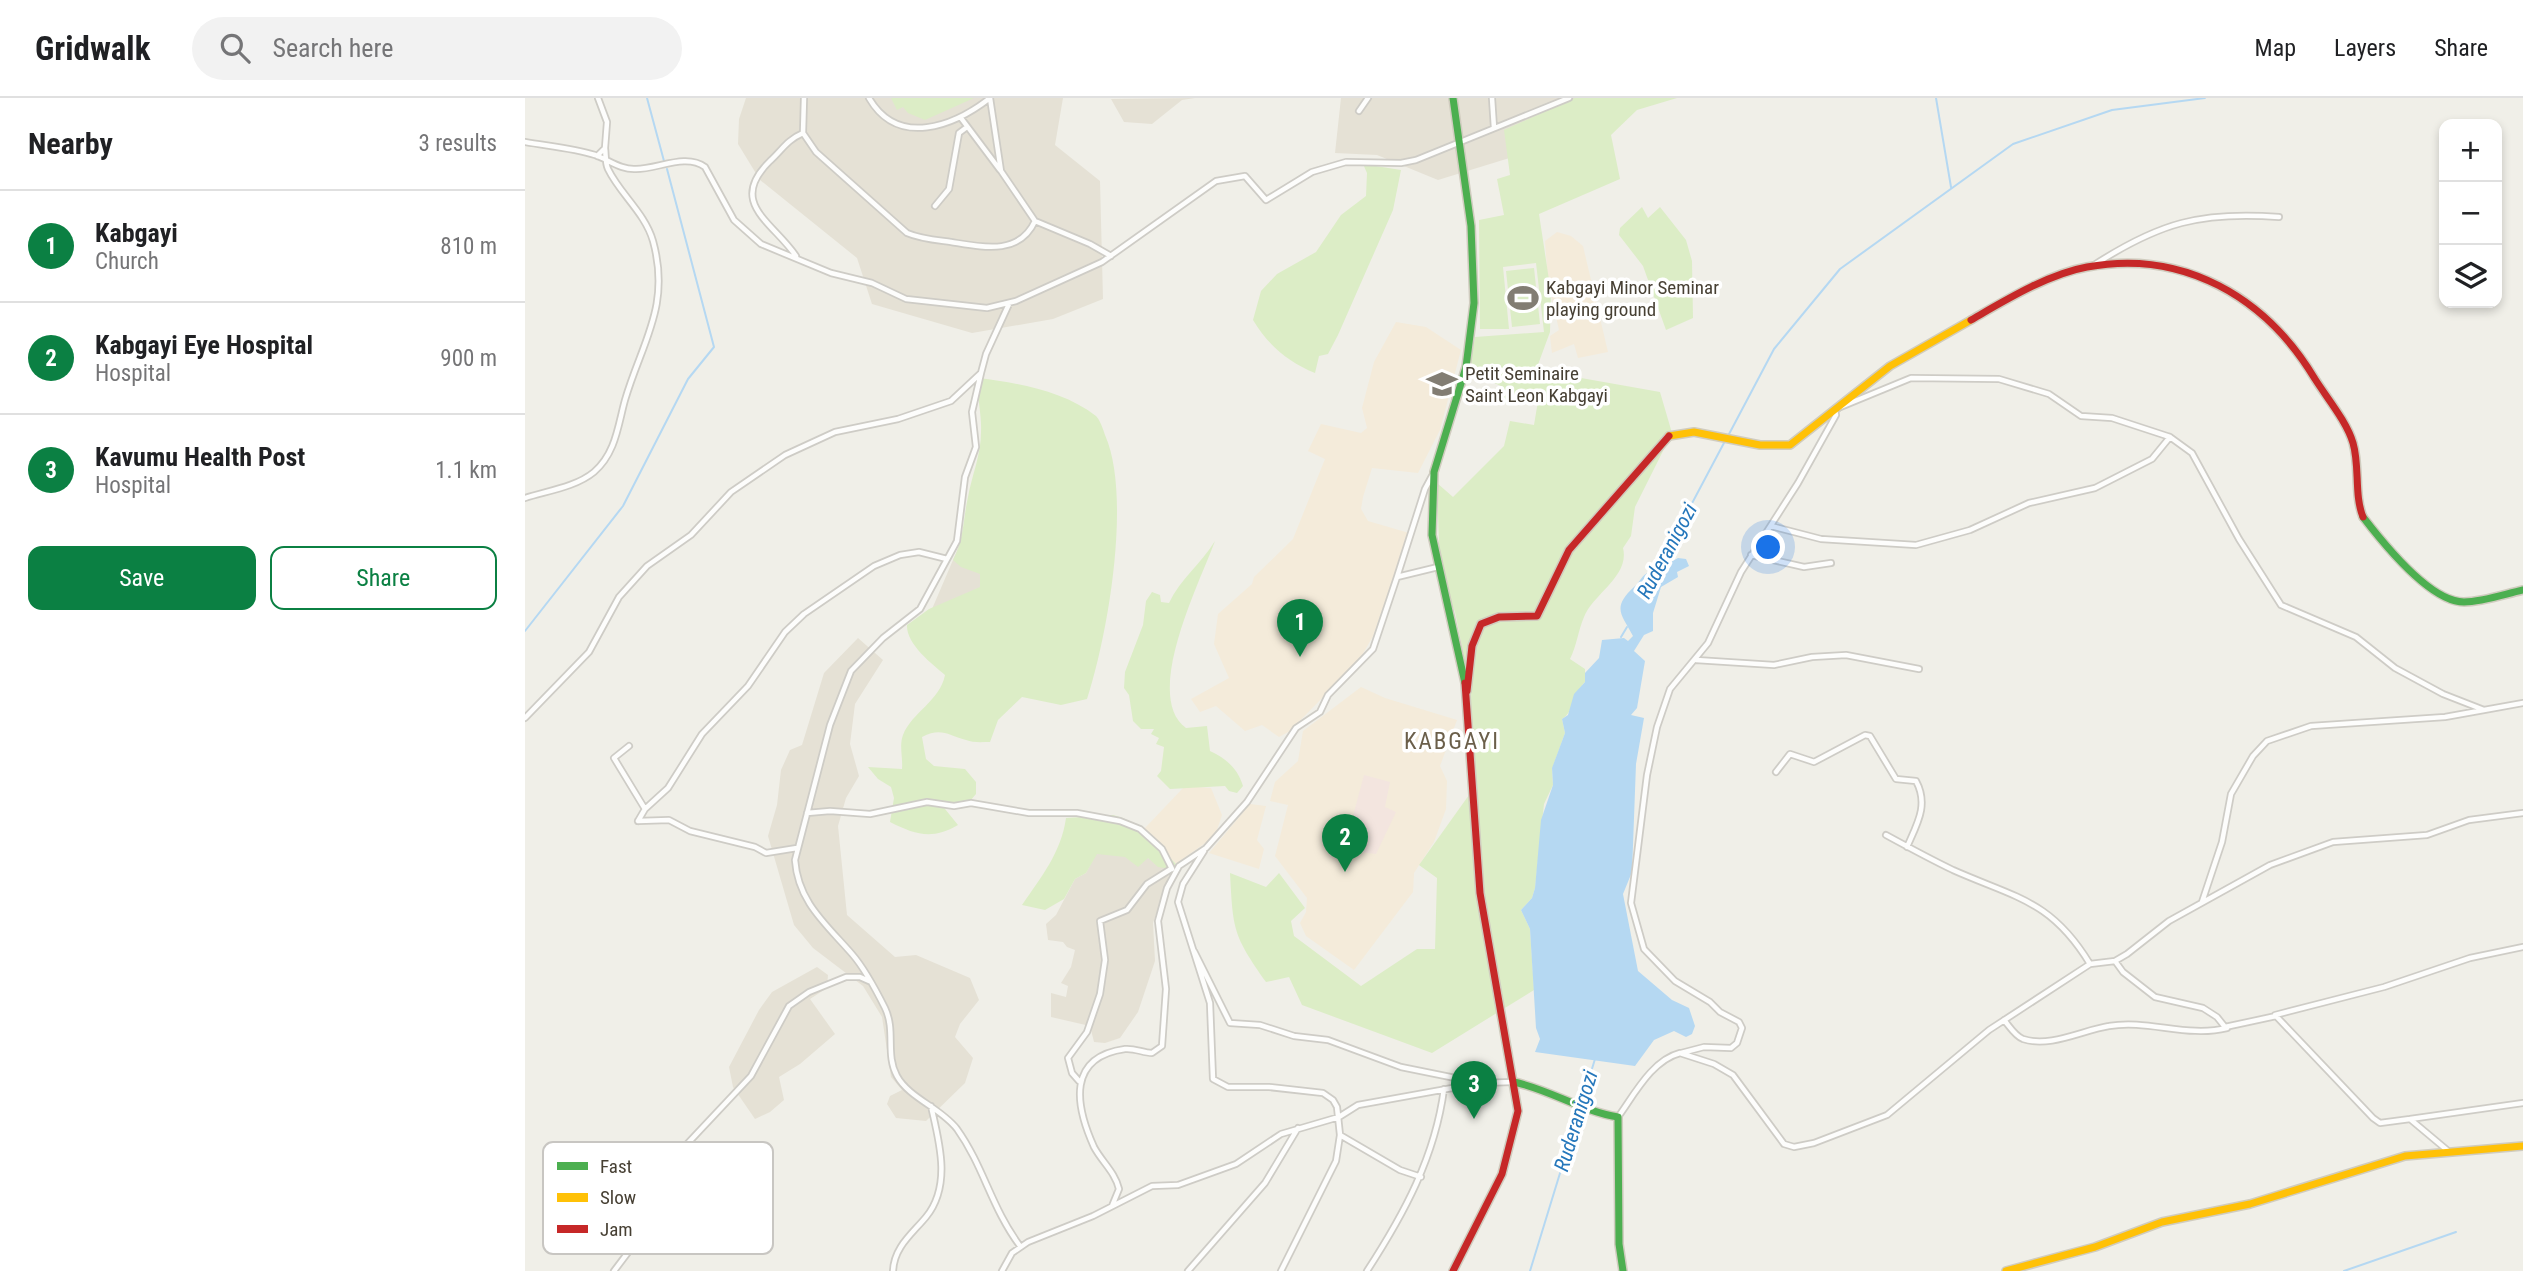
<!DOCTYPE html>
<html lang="en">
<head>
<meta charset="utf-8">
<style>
  body { margin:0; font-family:"Roboto Condensed",sans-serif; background:#f2f2f2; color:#202124 }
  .controls { position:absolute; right:21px; top:21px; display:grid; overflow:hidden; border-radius:14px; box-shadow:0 4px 10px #0003 }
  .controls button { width:63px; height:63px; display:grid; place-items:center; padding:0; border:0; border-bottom:2px solid #e0e0e0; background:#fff; color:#202124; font:35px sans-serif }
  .you { position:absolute; left:1244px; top:450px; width:24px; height:24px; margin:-18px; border:5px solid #fff; border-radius:50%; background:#1a73e8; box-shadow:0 0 0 10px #1a73e833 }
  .badge { display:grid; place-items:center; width:46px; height:46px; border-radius:50%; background:#0b8043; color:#fff; font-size:23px; font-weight:700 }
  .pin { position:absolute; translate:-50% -58px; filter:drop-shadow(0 2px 4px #0008) }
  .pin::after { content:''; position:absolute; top:37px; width:24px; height:21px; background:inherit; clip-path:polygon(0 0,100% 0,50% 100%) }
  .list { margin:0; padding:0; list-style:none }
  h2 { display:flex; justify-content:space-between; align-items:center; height:91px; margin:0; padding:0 28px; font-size:30px }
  h2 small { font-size:23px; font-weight:400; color:#757577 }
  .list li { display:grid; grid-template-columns:46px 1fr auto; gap:21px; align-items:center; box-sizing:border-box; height:112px; padding:0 28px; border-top:2px solid #e0e0e0 }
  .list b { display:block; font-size:26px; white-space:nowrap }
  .list p { margin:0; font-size:23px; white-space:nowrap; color:#757577 }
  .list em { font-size:23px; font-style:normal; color:#757577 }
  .actions { display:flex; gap:14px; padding:21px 28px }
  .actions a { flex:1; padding:16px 0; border:2px solid #0b8043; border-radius:14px; text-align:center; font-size:24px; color:#0b8043 }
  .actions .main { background:#0b8043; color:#fff }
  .icon { flex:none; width:38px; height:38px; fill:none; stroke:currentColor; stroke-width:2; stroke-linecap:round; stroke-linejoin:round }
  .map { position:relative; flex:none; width:1998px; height:1173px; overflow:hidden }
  header { display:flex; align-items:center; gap:42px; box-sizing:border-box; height:98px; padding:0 35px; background:#fff; border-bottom:2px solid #e0e0e0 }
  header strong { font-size:33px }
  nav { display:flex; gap:38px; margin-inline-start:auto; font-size:24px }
  .search { width:490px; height:63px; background:#f2f2f2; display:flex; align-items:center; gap:18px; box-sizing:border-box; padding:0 24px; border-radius:38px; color:#757577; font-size:26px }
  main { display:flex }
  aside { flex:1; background:#fff }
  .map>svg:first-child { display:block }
  .residential { fill:#e5e1d5 }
  .commercial { fill:#f4ebda }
  .medical { fill:#f3e5df }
  .green { fill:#dcedc6 }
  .water { fill:#b5d8f2 }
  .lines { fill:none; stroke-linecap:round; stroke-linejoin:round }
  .stream { stroke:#b5d8f2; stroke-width:2 }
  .street-casing { stroke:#ceccc6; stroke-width:8 }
  .fast-casing { stroke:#d0ccbf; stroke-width:10 }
  .slow-casing { stroke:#d0ccbf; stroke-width:10 }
  .jam-casing { stroke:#d0ccbf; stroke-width:10 }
  .street { stroke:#fdfdfc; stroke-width:4.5 }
  .fast { stroke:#4caf50; stroke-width:7 }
  .slow { stroke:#ffc107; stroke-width:7 }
  .jam { stroke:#c62828; stroke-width:7 }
  .labels { text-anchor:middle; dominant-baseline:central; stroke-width:7; stroke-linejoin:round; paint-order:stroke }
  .poi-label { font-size:19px; fill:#474034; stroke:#fff; text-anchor:start }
  .water-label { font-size:21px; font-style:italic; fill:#2577bb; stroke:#fff }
  .quarter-label { font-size:23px; letter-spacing:2px; fill:#6b5f4a; stroke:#fff }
  .key { fill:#fff; stroke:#c8c6c2; stroke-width:2 }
  .key-label { font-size:19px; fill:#474034 }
</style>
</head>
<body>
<header>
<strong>Gridwalk</strong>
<div class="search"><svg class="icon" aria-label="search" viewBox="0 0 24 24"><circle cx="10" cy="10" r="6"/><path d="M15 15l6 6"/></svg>Search here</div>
<nav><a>Map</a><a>Layers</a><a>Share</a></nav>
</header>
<main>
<aside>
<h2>Nearby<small>3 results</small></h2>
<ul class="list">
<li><span class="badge">1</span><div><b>Kabgayi</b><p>Church</p></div><em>810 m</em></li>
<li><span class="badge">2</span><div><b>Kabgayi Eye Hospital</b><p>Hospital</p></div><em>900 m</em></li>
<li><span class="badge">3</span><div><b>Kavumu Health Post</b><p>Hospital</p></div><em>1.1 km</em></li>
</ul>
<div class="actions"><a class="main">Save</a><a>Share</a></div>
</aside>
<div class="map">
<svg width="1998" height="1173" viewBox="0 0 1998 1173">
  <rect width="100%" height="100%" fill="#f0efe8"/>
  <path class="residential" d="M 221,0 L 538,0 L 530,47 L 575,83 L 578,201 L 528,221 L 447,235 L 347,206 L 332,160 L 235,82 L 213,46 L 214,21 Z
    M 670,0 L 657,2 L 627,26 L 599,24 L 586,1 Z
    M 816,0 L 1117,0 L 991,58 L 913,82 L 852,57 L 810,55 Z
    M 434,448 L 460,458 L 476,483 L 404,518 Z
    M 333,540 L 358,562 L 330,606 L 325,646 L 334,678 L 321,700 L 313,728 L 322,817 L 370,859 L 391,857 L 445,880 L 454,902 L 435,926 L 430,939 L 448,960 L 440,985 L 401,1023 L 371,1020 L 362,1006 L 365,998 L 377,992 L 366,979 L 357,919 L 338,888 L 288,850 L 269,827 L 243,738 L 252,707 L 256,672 L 265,652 L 277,647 L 299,575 Z
    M 581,755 L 623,760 L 646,771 L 628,825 L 630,863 L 613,914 L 595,940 L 580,945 L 569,944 L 565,928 L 526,919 L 526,895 L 541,899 L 543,888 L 536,885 L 546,869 L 550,852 L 542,849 L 538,844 L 523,842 L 521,826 L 531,817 L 550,781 L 561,775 L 571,756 Z
    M 292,869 L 303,877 L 302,890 L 285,901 L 310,936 L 275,966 L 254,979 L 259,1002 L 245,1014 L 230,1021 L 208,989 L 204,969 L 234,912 L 247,894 Z"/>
  <path class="commercial" d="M 1032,134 L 1046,138 L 1058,148 L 1083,254 L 1053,260 L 1049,246 L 1027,255 L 1025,238 L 1034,232 L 1023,183 L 1020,143 Z
    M 871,224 L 901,229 L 936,252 L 915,332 L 893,375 L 847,370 L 838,399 L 836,411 L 843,423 L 884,435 L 848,538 L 835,561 L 765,633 L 754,639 L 737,627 L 720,633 L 691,608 L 675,614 L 666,601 L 704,580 L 689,546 L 693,516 L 727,486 L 729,479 L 768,441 L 800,361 L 783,353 L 796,326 L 836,335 L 842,330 L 837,310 L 849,264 Z
    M 836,589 L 860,600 L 932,622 L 915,668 L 922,683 L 921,711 L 909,744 L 889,775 L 888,794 L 829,872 L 781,838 L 775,825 L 781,814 L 782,800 L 750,758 L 763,707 L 745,703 L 750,684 L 773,663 L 778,633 Z
    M 660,688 L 686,690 L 697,717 L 690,738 L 651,766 L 619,731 Z
    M 725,706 L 741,708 L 732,742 L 739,751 L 734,771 L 684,755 Z"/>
  <path class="medical" d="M 839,677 L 865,684 L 860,709 L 871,714 L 851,756 L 835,754 L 825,729 Z"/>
  <path class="green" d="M 366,0 L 449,0 L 400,22 L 383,15 L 378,9 L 372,12 Z
    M 1050,0 L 1152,0 L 1112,12 L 1086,37 L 1095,81 L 1014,116 L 1026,195 L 1025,234 L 1011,272 L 1135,294 L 1147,335 L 1110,409 L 1106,438 L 1098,450 C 1105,478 1068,496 1059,519 C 1053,533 1052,547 1045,561 L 1060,571 L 1060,584 C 1048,596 1049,614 1037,621 L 1040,635 L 1027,671 L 1028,687 L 1019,706 L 1010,790 L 1007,800 L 996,812 L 1005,831 L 1009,892 L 907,955 L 777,907 L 764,879 L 741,884 C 708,837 708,832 705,775 L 741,789 L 754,775 L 780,810 L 766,823 L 769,838 L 836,888 L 892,851 L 910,851 L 912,780 L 894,767 L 944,697 L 946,594 L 930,514 L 915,477 L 912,385 L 928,399 L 979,348 L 985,323 L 1009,327 L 1013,303 L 995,298 L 989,306 L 977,306 L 978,289 L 944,273 L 950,239 L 1019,234 L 1011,165 L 978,169 L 984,231 L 955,231 L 954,122 L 979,117 L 972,81 L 985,77 L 979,32 Z
    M 838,66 L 876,72 L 868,112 L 813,237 L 803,256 L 794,258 L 790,275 C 763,264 743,247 728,222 L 736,193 L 752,176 L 791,154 L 816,117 L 841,98 L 842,75 Z
    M 1117,109 L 1123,120 L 1135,109 L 1161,142 L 1167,163 L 1168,220 L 1141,232 L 1118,168 L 1094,137 L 1095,130 Z
    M 1009,170 L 1015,226 L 987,229 L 981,173 Z
    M 454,280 C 493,285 539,293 571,318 C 575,322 578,331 580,337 C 607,398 583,537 562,601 L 536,607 L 497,599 L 473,622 L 465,644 C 457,644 448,645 441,642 C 423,637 416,629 397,639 L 401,661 L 409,668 L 440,671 L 451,684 L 451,696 L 445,703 L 416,706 L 433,727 C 407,742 391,737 365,724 L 369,700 L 366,689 L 353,681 L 343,669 L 377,671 C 378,660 374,647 378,637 C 387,614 415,603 420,577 C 407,566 381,546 382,527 L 404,511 L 455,489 L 455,476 L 436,469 L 428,462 C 439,442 438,421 443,399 C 447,377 456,357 456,334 C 457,315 451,299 454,280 Z
    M 690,443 C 675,484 617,598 661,630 L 682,628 L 685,653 C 701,660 713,671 718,688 L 712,695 L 704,693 L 700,688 L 645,691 L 632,678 L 636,673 L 639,649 L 631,646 L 634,640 L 626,636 L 629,631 L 616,631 L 608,623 L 604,597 L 599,590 L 600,574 L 618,527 L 621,503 L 627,494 L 635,497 L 636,504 L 644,505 C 655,481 676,466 690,443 Z
    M 588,717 C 617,724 631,744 651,766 L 646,771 L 633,769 L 623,760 L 613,769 L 600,759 L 572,756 L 561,775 L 550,781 L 539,801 L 520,812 L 497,807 C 516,779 536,755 541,720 Z"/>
  <path class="water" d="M 1153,460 L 1161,461 L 1164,468 L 1152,474 L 1153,479 L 1136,489 L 1128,515 L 1128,533 L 1119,537 L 1109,553 L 1120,563 L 1112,610 L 1106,617 L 1119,620 L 1111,666 L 1107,774 L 1098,796 L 1113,873 L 1147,902 L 1164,910 L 1170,928 L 1167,936 L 1161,939 L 1149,933 L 1129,942 L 1110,968 L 1010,954 L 1015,941 L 1011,930 L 1005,831 L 996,812 L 1007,800 L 1010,790 L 1016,722 L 1028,687 L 1027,670 L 1040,635 L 1037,621 L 1043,617 L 1049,596 L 1060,584 L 1060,575 L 1074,560 L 1077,542 L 1099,540 L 1103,543 L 1108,538 C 1097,517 1086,510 1109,489 C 1116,483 1116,477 1125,474 L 1132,481 L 1144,465 Z"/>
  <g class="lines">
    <path class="stream" d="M 122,0 L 139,63
      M 1411,0 L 1426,89
      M 1203,338 L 1249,251 L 1315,171 L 1488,46 L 1587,12 L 1680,0
      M 1129,477 L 1200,343
      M 0,533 L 98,408 L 163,281 L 189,249 L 142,71
      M 1096,539 L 1102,529
      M 1005,1173 L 1070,961
      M 1819,1173 L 1931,1134"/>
    <g class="street-casing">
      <path id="street" d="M 279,0 L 278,35 L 291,54 L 382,135 C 396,141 411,142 426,144 C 457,149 494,158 510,123
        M 344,0 C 373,50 429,28 465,0
        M 465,0 L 476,73 L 510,123 L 565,146 L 586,158
        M 967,0 L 969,30
        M 834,13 L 843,0
        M 436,20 L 475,72
        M 0,44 C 23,48 48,50 70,57 C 84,62 96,72 111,71 C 133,71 161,55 180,69 L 209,122 L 236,146 L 306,175 L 347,185 L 381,201 L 462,210 L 491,203 L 577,164 L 691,83 L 720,78 L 741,102 L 787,74 L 821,64 L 876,65 L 891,62 L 1044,0
        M 72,58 L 80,50 L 82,24 L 73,0
        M 410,108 L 424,91 L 434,35 L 442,29
        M 271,158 C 248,124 202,105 245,63 C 257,52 262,42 278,35
        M 1569,167 C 1634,125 1676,113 1754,119
        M 456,275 L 447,314 L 451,349 L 440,379 L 432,443 L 395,511 L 358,540 L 326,573 L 305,627 L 270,762 C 273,804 301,826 327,856 C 340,871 351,892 360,910 C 371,933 360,956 372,978 C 384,1000 416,1010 432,1031 C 459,1069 466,1109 495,1148
        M 1313,310 L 1386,280 L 1474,281 L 1524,296 L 1556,318 L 1587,320 L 1645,339
        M 0,400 C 22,393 51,389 69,374 C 91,355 93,327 100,302 C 117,244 146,208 128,143 C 120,115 95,96 83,71 C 80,65 81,57 80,50
        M 1246,428 L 1296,441 L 1391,447 L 1445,432 L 1504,405 L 1570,390 L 1627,361 L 1645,339 L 1667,355 L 1714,441 L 1756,507 L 1831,539 L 1870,570 L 1918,596 L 1959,612 L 1998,605
        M 1226,457 L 1279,469 L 1306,465
        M 872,479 L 900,391 L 907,378
        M 1171,562 L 1249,567 L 1287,559 L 1321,557 L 1394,571
        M 0,620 L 64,554 L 94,499 L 122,468 L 166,437 L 206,394 L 260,357 L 310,334 L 373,321 L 426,303 L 456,275 L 461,256 L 484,206
        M 104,648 L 89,660 L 120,711
        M 1251,674 L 1265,656 L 1289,664 L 1340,637 L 1345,638 L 1371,681 L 1391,683 C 1404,707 1392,726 1382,749
        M 282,715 L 305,713 L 345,716 L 402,704 L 429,708 L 446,705 L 504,715 L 552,715 L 595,723 L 615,731 L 637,751 L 647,771
        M 113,723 L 120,711 L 143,690 L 177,636 L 223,588 L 260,534 L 279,516 L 349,468 L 375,457 L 394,454 L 422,461
        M 113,723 L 144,722 L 165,733 L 230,749 L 241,755 L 272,750
        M 1361,737 C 1383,749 1405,761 1428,772 C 1491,800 1526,802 1565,866
        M 679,753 L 658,786 L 653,804 L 685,905 L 688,981 L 703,989 L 744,989 L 798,995 L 808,1002 L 812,1009 L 815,1037 L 811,1063 L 756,1173
        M 1677,804 L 1697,744 L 1706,696 L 1728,658 L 1742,643 L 1786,628 L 1920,619 L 1959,612
        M 669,853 L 705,925 L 735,927 L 769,938 L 803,942 L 876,969 L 950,984
        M 1590,863 L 1598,874 L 1630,899 L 1678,910 L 1692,919 L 1700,929 L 1751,918 L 1848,1020 L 1855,1025 L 1885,1021 L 1922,1052
        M 1750,917 L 1859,889 L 1945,860 L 1998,849
        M 1479,922 C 1485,929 1490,938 1498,941 C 1525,950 1558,932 1584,928 C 1623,921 1662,940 1702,930
        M 1156,955 L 1179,949 L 1206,950 L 1212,945 L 1217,930 L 1214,924 L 1195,914 L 1185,904 L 1150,883 L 1119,851 L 1106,805 L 1122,677 L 1132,629 L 1145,591 L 1183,545 L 1216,474 L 1273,385 L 1311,317 L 1310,312
        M 554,983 L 547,975 L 543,960 L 562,934 L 575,896 L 580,862 L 575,823 L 602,812 L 622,786 L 646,771
        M 1093,1019 C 1109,997 1127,962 1155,955 L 1189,966 L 1208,977 L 1259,1046 L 1269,1049 L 1289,1045 L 1362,1017 L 1464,932 L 1565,866 L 1590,863 L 1602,856 L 1644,823 L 1745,767 L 1808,744 L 1902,737 L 1944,722 L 1998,715
        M 1885,1021 L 1998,1005
        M 815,1037 L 875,1072 L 896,1079
        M 587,1108 L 594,1091 C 590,1074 577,1064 569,1049 C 550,1007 542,959 600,951 C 610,950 618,955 627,955 L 637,948 L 641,891 L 633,823 L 642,790 L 654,768 L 681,750 L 722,704 L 771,630 L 795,614 L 803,597 L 848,551 L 872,479 L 913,469
        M 89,1173 L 123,1128 L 148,1061 L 226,978 L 264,908 L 284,894 L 321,879 L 335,879 L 344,883
        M 368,1173 C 369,1149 387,1136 401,1119 C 427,1087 414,1043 406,1008
        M 477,1173 L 487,1155 L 503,1144 L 568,1118 L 627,1088 L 653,1087 L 711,1066 L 756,1036 L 814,1019 L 833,1007 L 955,985 L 988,984
        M 663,1173 L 740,1085 L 773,1030
        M 842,1173 C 879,1116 910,1059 919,991"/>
    </g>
    <g class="fast-casing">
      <path id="fast" d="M 928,0 L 946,128 L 949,205 L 941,269 L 909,374 L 907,437 L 940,585
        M 1838,419 C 1858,445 1905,504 1939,504 C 1958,504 1980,496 1998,492
        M 989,984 C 1026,992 1056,1013 1093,1019 L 1094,1146 L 1098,1173"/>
    </g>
    <g class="slow-casing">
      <path id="slow" d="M 1144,338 L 1169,334 L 1235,347 L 1265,347 L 1365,268 L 1446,222
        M 1481,1173 L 1570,1149 L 1637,1124 L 1725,1106 L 1880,1058 L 1998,1048"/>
    </g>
    <g class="jam-casing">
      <path id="jam" d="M 1446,222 C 1479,203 1523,176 1562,169 C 1658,151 1741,199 1790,281 C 1802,300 1822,324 1828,345 C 1835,369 1829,397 1838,419
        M 942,593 L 947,548 L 956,526 L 974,519 L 1012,518 L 1044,452 L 1144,338
        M 928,1173 L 977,1076 L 993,1013 L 955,795 L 940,585"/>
    </g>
    <use href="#street" class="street"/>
    <use href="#fast" class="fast"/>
    <use href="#slow" class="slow"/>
    <use href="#jam" class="jam"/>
  </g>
  <defs>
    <g id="stadium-bare" transform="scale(2.415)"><path d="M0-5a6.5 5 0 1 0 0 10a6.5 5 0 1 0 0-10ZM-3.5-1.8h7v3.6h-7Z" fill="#827d73" stroke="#fff" stroke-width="2.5" paint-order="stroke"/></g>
    <g id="university-bare" transform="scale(2.415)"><path d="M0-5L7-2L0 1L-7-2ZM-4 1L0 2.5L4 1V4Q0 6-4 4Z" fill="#827d73" stroke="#fff" stroke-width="2.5" paint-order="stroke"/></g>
  </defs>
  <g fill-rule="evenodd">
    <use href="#stadium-bare" x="998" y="200"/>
    <use href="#university-bare" x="917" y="286"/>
  </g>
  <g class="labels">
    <g class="poi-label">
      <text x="1021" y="189">Kabgayi Minor Seminar<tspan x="1021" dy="22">playing ground</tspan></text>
      <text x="940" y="275">Petit Seminaire<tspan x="940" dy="22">Saint Leon Kabgayi</tspan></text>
    </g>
    <g class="water-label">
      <text transform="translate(1142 453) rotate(-62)">Ruderanigozi</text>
      <text transform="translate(1051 1023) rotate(-73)">Ruderanigozi</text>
    </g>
    <g class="quarter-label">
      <text x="927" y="643">KABGAYI</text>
    </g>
  </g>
  <rect x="18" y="1044" width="230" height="112" rx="10" class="key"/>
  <rect x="32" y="1064" width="31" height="8" fill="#4caf50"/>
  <rect x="32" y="1095" width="31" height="9" fill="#ffc107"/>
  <rect x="32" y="1127" width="31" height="8" fill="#c62828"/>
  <g class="key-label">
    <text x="75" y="1075">Fast</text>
    <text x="75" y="1106">Slow</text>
    <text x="75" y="1138">Jam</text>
  </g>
</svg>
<div class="controls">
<button>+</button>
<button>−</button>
<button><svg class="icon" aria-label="layers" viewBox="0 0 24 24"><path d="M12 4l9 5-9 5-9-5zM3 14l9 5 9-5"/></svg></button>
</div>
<div class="you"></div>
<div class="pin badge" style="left:775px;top:559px">1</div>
<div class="pin badge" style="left:820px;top:774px">2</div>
<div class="pin badge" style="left:949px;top:1021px">3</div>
</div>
</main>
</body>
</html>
